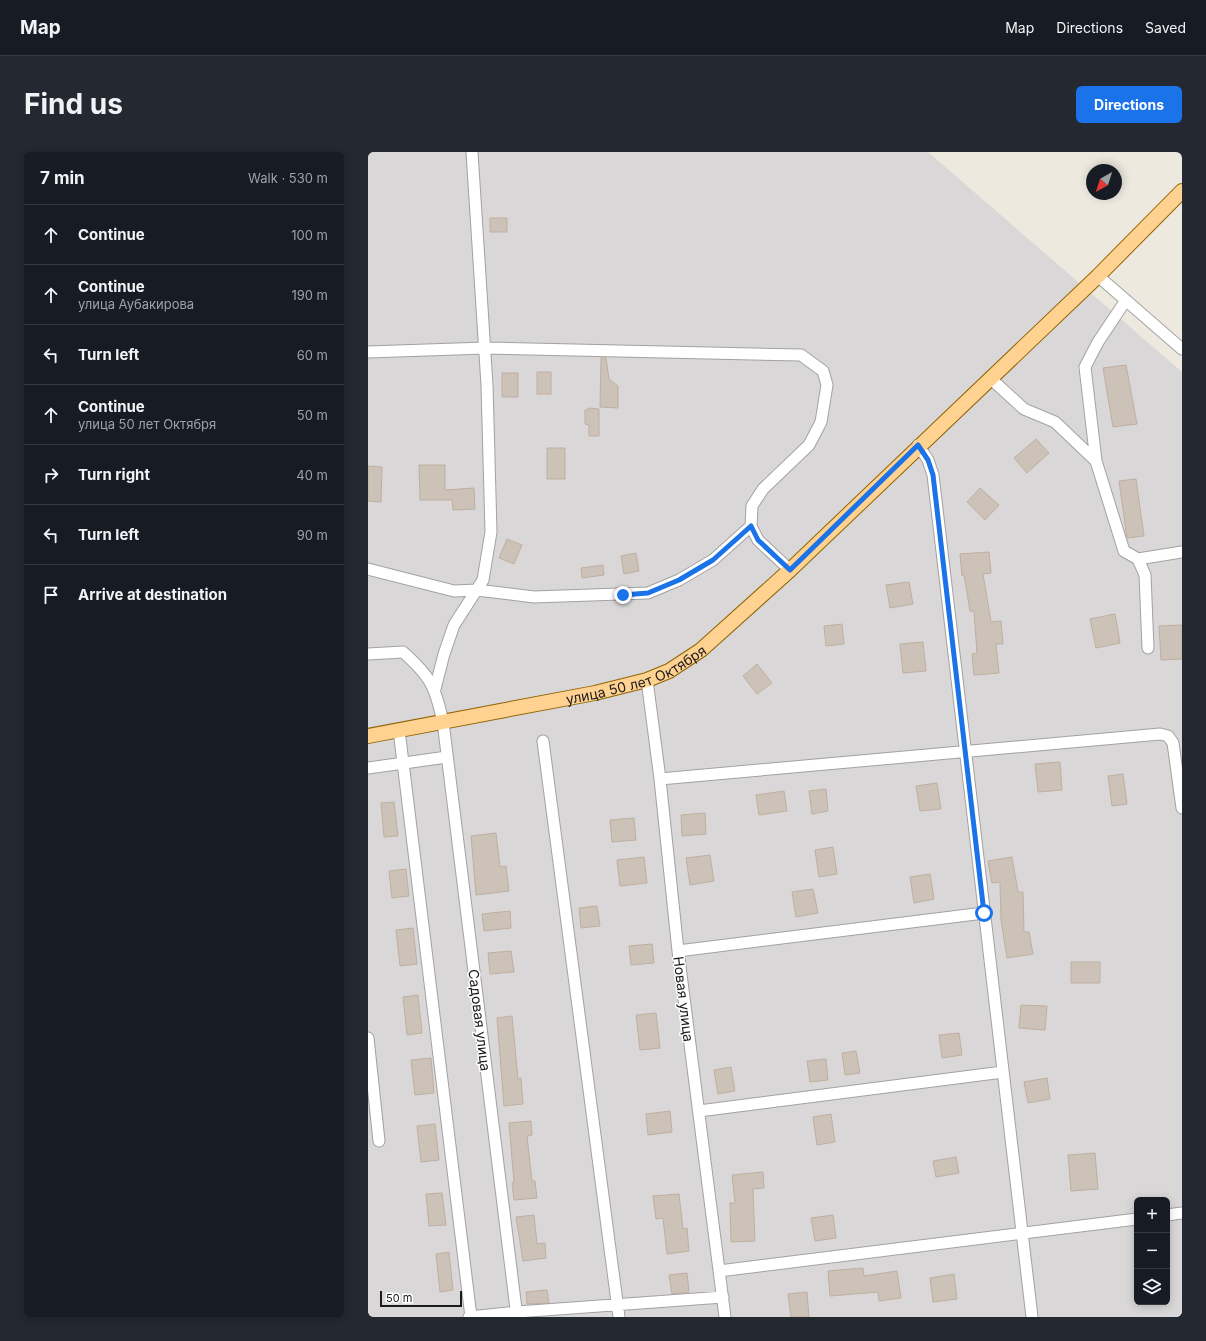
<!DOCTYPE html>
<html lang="en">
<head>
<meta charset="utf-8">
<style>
  body { margin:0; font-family:Inter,sans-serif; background:#242831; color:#f1f3f6 }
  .controls { position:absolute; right:12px; bottom:12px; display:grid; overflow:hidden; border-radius:6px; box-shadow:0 2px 10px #0003 }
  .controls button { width:36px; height:36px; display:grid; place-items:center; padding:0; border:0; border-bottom:1px solid #363941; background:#171b24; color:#f1f3f6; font:20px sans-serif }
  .compass { position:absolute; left:718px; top:12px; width:36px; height:36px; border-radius:50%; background:#171b24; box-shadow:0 2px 10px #0003; rotate:219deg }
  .scale { position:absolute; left:12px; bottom:10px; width:82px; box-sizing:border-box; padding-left:4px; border:2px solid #1b1b1b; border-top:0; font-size:11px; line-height:14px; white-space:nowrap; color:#1b1b1b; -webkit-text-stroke:3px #fff; paint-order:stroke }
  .stop { position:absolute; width:12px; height:12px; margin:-9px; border:3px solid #1a73e8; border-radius:50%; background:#fff }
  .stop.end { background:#1a73e8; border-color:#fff; box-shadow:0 1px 4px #0008 }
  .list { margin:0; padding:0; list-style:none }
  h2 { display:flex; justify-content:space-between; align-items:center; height:52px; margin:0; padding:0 16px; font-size:17px }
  h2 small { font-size:13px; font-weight:400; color:#9ea1a6 }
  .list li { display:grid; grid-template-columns:26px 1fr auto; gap:12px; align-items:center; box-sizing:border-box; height:60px; padding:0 16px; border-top:1px solid #363941 }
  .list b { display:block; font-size:15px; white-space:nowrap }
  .list p { margin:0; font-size:13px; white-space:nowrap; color:#9ea1a6 }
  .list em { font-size:13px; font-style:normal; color:#9ea1a6 }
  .icon { flex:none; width:22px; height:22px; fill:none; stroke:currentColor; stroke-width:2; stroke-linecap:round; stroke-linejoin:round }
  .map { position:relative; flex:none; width:814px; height:1165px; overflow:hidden; border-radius:6px }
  header { display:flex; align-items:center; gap:24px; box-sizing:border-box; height:56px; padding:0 20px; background:#171b24; border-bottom:1px solid #363941 }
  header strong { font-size:19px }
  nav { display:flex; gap:22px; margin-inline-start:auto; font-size:14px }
  .intro { display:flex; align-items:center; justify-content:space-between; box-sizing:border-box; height:96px; padding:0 24px }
  h1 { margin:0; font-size:28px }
  .button { padding:10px 18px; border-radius:6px; background:#1a73e8; color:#fff; font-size:14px; font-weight:700 }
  main { display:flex; gap:24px; padding:0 24px }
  aside { flex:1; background:#171b24; border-radius:6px; box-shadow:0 2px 10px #0003 }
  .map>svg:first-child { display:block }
  .residential { fill:#d9d7d7; fill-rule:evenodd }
  .building { fill:#cdc2b8; stroke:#bfafa1 }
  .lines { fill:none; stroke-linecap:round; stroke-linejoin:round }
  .minor-casing { stroke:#a2a2a2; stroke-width:13 }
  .major-casing { stroke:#916400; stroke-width:16 }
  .minor { stroke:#fff; stroke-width:11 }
  .major { stroke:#ffd292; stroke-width:14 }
  .route { stroke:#1a73e8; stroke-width:5 }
  .labels { text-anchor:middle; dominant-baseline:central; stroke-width:3; stroke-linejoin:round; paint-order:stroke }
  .street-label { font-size:14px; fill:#1b1b1b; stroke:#fff }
</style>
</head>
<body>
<header>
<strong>Map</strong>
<nav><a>Map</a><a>Directions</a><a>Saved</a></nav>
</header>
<div class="intro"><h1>Find us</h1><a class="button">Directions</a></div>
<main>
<aside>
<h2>7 min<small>Walk · 530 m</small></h2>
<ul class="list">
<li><svg class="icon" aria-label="ahead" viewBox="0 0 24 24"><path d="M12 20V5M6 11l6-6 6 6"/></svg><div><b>Continue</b></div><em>100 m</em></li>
<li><svg class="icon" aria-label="ahead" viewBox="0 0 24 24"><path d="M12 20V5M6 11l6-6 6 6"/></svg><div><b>Continue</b><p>улица Аубакирова</p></div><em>190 m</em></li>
<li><svg class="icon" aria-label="left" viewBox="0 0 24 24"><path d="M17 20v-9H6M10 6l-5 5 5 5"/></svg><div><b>Turn left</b></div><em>60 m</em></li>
<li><svg class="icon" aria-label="ahead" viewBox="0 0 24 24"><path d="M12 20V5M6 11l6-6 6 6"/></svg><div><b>Continue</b><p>улица 50 лет Октября</p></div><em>50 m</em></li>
<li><svg class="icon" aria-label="right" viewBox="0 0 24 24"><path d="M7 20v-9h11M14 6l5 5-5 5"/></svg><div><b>Turn right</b></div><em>40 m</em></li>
<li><svg class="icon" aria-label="left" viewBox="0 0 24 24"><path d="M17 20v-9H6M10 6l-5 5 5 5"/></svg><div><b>Turn left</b></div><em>90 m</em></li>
<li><svg class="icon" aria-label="arrive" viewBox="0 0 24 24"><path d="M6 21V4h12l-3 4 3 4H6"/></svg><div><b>Arrive at destination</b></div></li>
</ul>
</aside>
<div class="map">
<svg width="814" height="1165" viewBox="0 0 814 1165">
  <rect width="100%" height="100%" fill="#ede9df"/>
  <path class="residential" d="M 0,0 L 560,0 L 814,220 L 814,1165 L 0,1165 ZM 769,1048 L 799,1048 L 799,1150 L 769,1150 Z"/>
  <path class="building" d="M 122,66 L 139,66 L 139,80 L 122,80 Z
    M 233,206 L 238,206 L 241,227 L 250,234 L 250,256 L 232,255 Z
    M 758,213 L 769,272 L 745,275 L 735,216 Z
    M 169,220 L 183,220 L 183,242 L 169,242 Z
    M 134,221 L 150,221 L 150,245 L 134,245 Z
    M 220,256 L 231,257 L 231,284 L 221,284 L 221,273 L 217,272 L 217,258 L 220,258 Z
    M 668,287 L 681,301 L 659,321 L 646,306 Z
    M 179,296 L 197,296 L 197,327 L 179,327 Z
    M 51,313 L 77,313 L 77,338 L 106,336 L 107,357 L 85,358 L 84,348 L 52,348 Z
    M 0,314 L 14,315 L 13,350 L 0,349 Z
    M 768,327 L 776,384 L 759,386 L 751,329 Z
    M 612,336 L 631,353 L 617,368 L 599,350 Z
    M 139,387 L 154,393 L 146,412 L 131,406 Z
    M 621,400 L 623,421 L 615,422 L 623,470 L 633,469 L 635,492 L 628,492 L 631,521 L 606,523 L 604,502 L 609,501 L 606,459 L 602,459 L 596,423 L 594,424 L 592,402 Z
    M 268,401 L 271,419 L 256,422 L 253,404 Z
    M 235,413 L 236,423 L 214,426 L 213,416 Z
    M 541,430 L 545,452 L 522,456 L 518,433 Z
    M 747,462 L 752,491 L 728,496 L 722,467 Z
    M 474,472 L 476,492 L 458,494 L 456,474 Z
    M 814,473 L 814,507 L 793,508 L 791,474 Z
    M 555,490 L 558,519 L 535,521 L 532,492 Z
    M 389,512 L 404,531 L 389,542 L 375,524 Z
    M 692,610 L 694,638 L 670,640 L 667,612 Z
    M 755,622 L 759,652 L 744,654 L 740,624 Z
    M 569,631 L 573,657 L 552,659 L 548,634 Z
    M 458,637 L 460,659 L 444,662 L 441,639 Z
    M 416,639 L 419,659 L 391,663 L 388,643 Z
    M 26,650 L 30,684 L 16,685 L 13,651 Z
    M 337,661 L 338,682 L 314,684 L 313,663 Z
    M 266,666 L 268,688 L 244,690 L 242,668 Z
    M 128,681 L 132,715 L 138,714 L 141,739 L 108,743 L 103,684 Z
    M 465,695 L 469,722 L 451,725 L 447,698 Z
    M 342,703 L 346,729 L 322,733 L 318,706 Z
    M 276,705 L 279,731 L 252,734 L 249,708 Z
    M 644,705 L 650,740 L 655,740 L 656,780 L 661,780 L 665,802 L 639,806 L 633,768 L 632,730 L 624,731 L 620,709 Z
    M 38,717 L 41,744 L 24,746 L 21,719 Z
    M 562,722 L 566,747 L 546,751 L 542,725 Z
    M 445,737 L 450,761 L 428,765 L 424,740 Z
    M 229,754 L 232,774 L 213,776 L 211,756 Z
    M 142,759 L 143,776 L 116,779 L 114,762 Z
    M 45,776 L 49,812 L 32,814 L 28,778 Z
    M 284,792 L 286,811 L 263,813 L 261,794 Z
    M 143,799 L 146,820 L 122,822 L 120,801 Z
    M 703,810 L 732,810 L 732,831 L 703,831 Z
    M 50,843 L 54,881 L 39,883 L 35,845 Z
    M 653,853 L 679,854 L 677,878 L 651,876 Z
    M 288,861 L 292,896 L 272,898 L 268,863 Z
    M 144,864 L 150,927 L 153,926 L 155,952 L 136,954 L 129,866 Z
    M 591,881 L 594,903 L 574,906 L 571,883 Z
    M 488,899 L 492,921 L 477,923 L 474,901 Z
    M 63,906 L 66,941 L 47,943 L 43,908 Z
    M 458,907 L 460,928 L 442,930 L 439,909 Z
    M 363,915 L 367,939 L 350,942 L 346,918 Z
    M 679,926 L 682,947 L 660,951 L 656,930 Z
    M 302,959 L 304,980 L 280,983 L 278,962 Z
    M 463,962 L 467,990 L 449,993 L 445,965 Z
    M 163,969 L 164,983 L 159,984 L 164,1029 L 167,1029 L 169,1046 L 146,1048 L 144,1031 L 146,1031 L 141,971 Z
    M 67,972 L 71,1008 L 53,1010 L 49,974 Z
    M 727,1001 L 730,1037 L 703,1039 L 700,1003 Z
    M 588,1005 L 591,1021 L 568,1025 L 565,1009 Z
    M 395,1020 L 396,1036 L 385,1037 L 387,1089 L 363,1090 L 362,1051 L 367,1051 L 364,1023 Z
    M 74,1041 L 78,1073 L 61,1074 L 58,1042 Z
    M 311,1042 L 315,1077 L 319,1076 L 321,1099 L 299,1102 L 295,1066 L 288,1067 L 285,1044 Z
    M 166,1063 L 169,1092 L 177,1091 L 178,1106 L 155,1109 L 148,1065 Z
    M 465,1063 L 468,1086 L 447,1089 L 443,1066 Z
    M 81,1100 L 85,1138 L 72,1140 L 68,1102 Z
    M 495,1116 L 496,1124 L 529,1119 L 533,1146 L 511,1149 L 510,1140 L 462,1144 L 460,1119 Z
    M 319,1121 L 321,1140 L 304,1142 L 301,1123 Z
    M 586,1122 L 589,1147 L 565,1150 L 562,1126 Z
    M 179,1138 L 181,1151 L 159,1152 L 158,1140 Z
    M 439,1140 L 441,1165 L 423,1165 L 420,1142 Z"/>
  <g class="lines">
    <g class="minor-casing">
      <path id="minor" d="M 730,124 L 814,197
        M 0,200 L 117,196 L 433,203 L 455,219 L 459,233 L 453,270 L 441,293 L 395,337 L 384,354 L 383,374 L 390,388 L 422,418
        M 622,226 L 656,257 L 687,270 L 728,309 L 756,399 L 770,407 L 777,423 L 780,496
        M 550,293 L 560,308 L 565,323 L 664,1165
        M 728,309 L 717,215 L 730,190 L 758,148
        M 770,407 L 814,400
        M 0,417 L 86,439 L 109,438 L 166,445 L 280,441 L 311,428 L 345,408 L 383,374
        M 0,502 L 35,500 C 63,525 67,534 75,570 L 149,1165
        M 279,528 L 292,627 L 310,799 L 357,1165
        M 67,537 L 76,502 L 86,473 L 115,428 L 123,380 L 119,233 L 104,0
        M 31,578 L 103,1165
        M 175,589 L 251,1165
        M 0,616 L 79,605
        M 292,627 L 792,582 L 800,584 L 805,591 L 814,656
        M 310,799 L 616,761
        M 0,886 L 11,989
        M 331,959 L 635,920
        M 799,1063 L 814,1061
        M 351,1119 L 769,1067
        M 101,1165 L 149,1160 L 355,1145"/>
    </g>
    <g class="major-casing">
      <g id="major">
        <path id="s1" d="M 0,584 L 227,541 L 279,528 L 301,519 L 333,498 L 422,418 L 730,124 L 814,39"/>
      </g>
    </g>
    <use href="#minor" class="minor"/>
    <use href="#major" class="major"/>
  </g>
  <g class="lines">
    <path class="route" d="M 255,443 L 280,441 L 311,428 L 345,408 L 383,374 L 390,388 L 422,418 L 550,293 L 560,308 L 565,323 L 616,761"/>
  </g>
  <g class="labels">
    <g class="street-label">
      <text stroke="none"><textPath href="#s1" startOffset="276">улица 50 лет Октября</textPath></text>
      <text transform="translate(316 847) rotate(83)">Новая улица</text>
      <text transform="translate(112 868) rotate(83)">Садовая улица</text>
    </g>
  </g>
</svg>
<div class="controls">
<button>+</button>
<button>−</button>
<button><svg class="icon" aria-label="layers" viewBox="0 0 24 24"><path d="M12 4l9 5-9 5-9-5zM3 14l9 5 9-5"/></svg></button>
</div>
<svg class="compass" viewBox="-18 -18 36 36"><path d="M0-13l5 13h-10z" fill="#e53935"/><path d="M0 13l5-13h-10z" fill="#9ea1a6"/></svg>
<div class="scale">50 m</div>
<div class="stop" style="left:616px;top:761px"></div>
<div class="stop end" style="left:255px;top:443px"></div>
</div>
</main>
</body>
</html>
